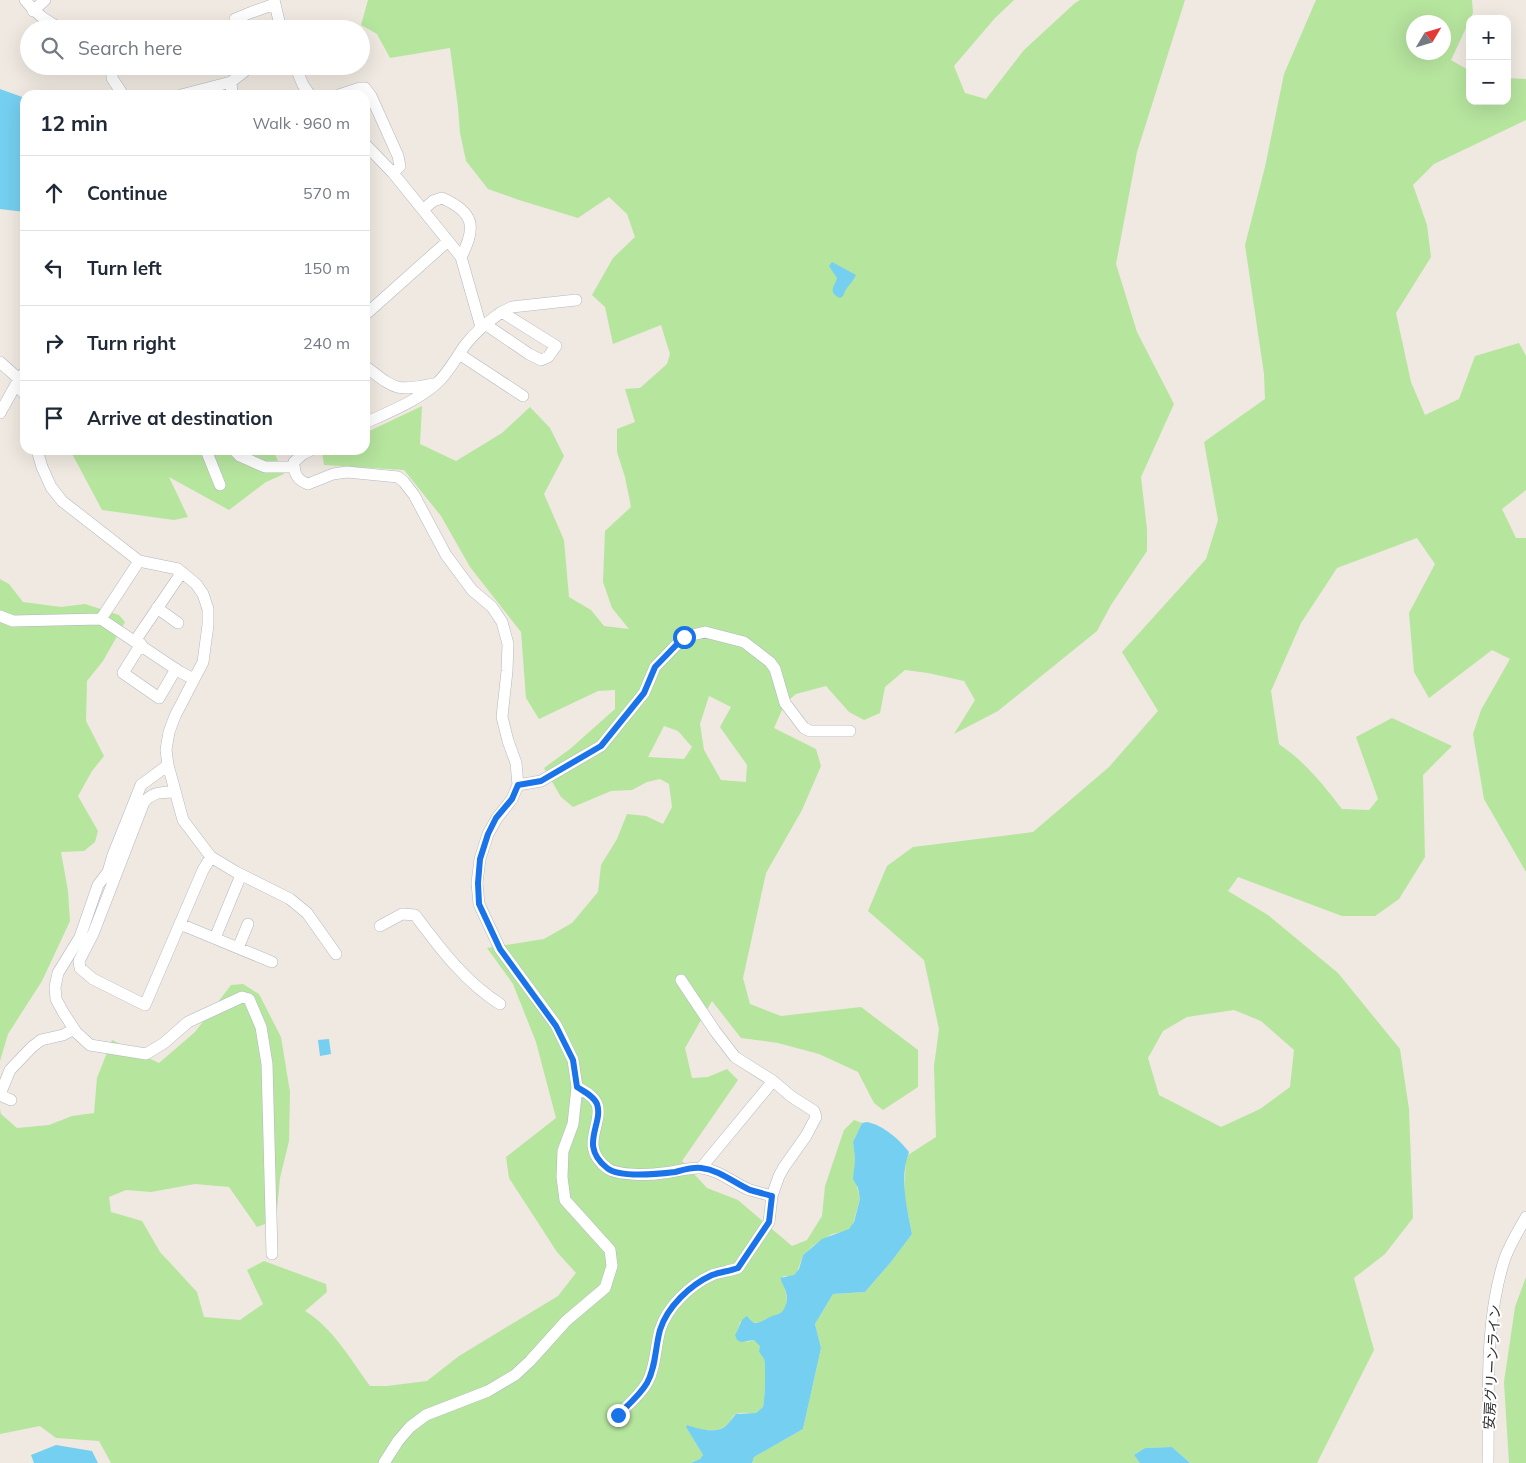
<!DOCTYPE html>
<html lang="en">
<head>
<meta charset="utf-8">
<style>
  body { margin:0; font-family:Mulish,"Noto Sans JP",sans-serif; background:#f6f6f7; color:#1f2937 }
  .controls { position:absolute; right:15px; top:15px; display:grid; overflow:hidden; border-radius:10px; box-shadow:0 5px 20px #0002 }
  .controls button { width:45px; height:45px; display:grid; place-items:center; padding:0; border:0; border-bottom:1px solid #e0e1e3; background:#fff; color:#1f2937; font:25px sans-serif }
  .compass { position:absolute; left:1406px; top:15px; width:45px; height:45px; border-radius:50%; background:#fff; box-shadow:0 5px 20px #0002; rotate:52deg }
  .stop { position:absolute; width:15px; height:15px; margin:-11px; border:4px solid #1a73e8; border-radius:50%; background:#fff }
  .stop.end { background:#1a73e8; border-color:#fff; box-shadow:0 1px 5px #0008 }
  .list { margin:0; padding:0; list-style:none }
  h2 { display:flex; justify-content:space-between; align-items:center; height:65px; margin:0; padding:0 20px; font-size:21px }
  h2 small { font-size:16px; font-weight:400; color:#747a83 }
  .list li { display:grid; grid-template-columns:32px 1fr auto; gap:15px; align-items:center; box-sizing:border-box; height:75px; padding:0 20px; border-top:1px solid #e0e1e3 }
  .list b { display:block; font-size:19px; white-space:nowrap }
  .list em { font-size:16px; font-style:normal; color:#747a83 }
  .icon { flex:none; width:28px; height:28px; fill:none; stroke:currentColor; stroke-width:2; stroke-linecap:round; stroke-linejoin:round }
  .map { position:relative; flex:none; width:1526px; height:1463px; overflow:hidden }
  .search { position:absolute; background:#fff; box-shadow:0 5px 20px #0002; left:20px; top:20px; width:350px; height:55px; display:flex; align-items:center; gap:12px; box-sizing:border-box; padding:0 18px; border-radius:28px; color:#747a83; font-size:19px }
  .panel { position:absolute; background:#fff; box-shadow:0 5px 20px #0002; left:20px; top:90px; width:350px; height:365px; border-radius:15px }
  .map>svg:first-child { display:block }
  .green { fill:#b6e59e; fill-rule:evenodd }
  .water { fill:#75cff0 }
  .lines { fill:none; stroke-linecap:round; stroke-linejoin:round }
  .minor-casing { stroke:#b4b7c1; stroke-width:12 }
  .minor { stroke:#fff; stroke-width:11 }
  .route { stroke:#1a73e8; stroke-width:6 }
  .labels { text-anchor:middle; dominant-baseline:central; stroke-width:4; stroke-linejoin:round; paint-order:stroke }
  .street-label { font-size:14px; fill:#2e2e2e; stroke:#fff }
</style>
</head>
<body>
<div class="map">
<svg width="1526" height="1463" viewBox="0 0 1526 1463">
  <rect width="100%" height="100%" fill="#efe9e1"/>
  <path class="green" d="M 368,0 L 1014,0 L 995,18 L 954,66 L 965,93 L 986,99 L 1024,50 L 1075,3 L 1080,0 L 1185,0 L 1137,152 L 1116,264 L 1137,332 L 1174,404 L 1141,477 L 1147,529 L 1147,551 L 1111,605 L 1097,631 L 998,711 L 954,734 L 975,700 L 964,681 L 928,673 L 905,670 L 885,687 L 880,713 L 864,720 L 849,712 L 826,686 L 796,694 L 785,703 L 774,728 L 816,749 L 821,766 L 802,810 L 766,873 L 743,978 L 750,1004 L 781,1016 L 861,1007 L 918,1050 L 918,1087 L 883,1110 L 874,1103 L 858,1072 L 819,1054 L 778,1043 L 741,1038 L 712,1001 L 685,1048 L 692,1078 L 708,1077 L 727,1069 L 738,1080 L 682,1161 L 707,1188 L 738,1200 L 792,1246 L 807,1240 L 822,1216 L 825,1186 L 844,1130 L 854,1120 L 862,1123 L 853,1142 L 855,1159 L 854,1175 L 860,1199 L 852,1227 L 846,1231 L 832,1234 L 814,1245 L 803,1255 L 797,1272 L 792,1277 L 784,1276 L 780,1279 C 787,1289 792,1309 777,1316 C 774,1317 771,1316 769,1318 C 765,1319 762,1322 758,1323 L 751,1322 L 740,1322 L 738,1330 L 747,1342 L 754,1340 L 759,1343 L 761,1348 L 759,1352 C 761,1354 763,1356 764,1359 C 766,1365 765,1399 763,1407 L 756,1413 C 750,1414 742,1411 736,1414 C 731,1416 731,1423 726,1426 C 714,1434 699,1429 686,1427 L 703,1455 L 700,1459 L 691,1463 L 111,1463 L 99,1441 L 56,1438 L 40,1426 L 0,1434 L 0,1109 L 1,1114 L 17,1128 L 49,1125 L 72,1116 L 94,1113 L 97,1078 L 112,1040 L 159,1063 L 195,1032 L 231,985 L 243,984 L 259,994 L 281,1037 L 290,1092 L 289,1141 L 280,1178 L 276,1220 L 257,1227 L 229,1187 L 195,1184 L 151,1192 L 126,1190 L 109,1197 L 111,1212 L 142,1221 L 160,1252 L 197,1292 L 204,1317 L 240,1320 L 263,1304 L 247,1270 L 264,1261 L 326,1284 L 327,1292 L 305,1311 C 333,1328 351,1360 370,1386 L 387,1386 L 427,1381 L 459,1356 L 558,1296 L 576,1273 L 557,1252 L 509,1178 L 506,1157 L 556,1118 L 536,1042 L 513,984 L 487,948 L 544,939 L 572,923 L 598,892 L 601,865 L 617,839 L 627,814 L 646,816 L 663,824 L 672,807 L 669,784 L 660,779 L 647,782 L 632,790 L 611,791 L 573,807 L 561,797 L 544,768 L 570,749 L 615,709 L 615,690 L 598,691 L 539,719 L 526,698 L 521,632 L 470,567 L 441,516 L 404,470 L 324,465 L 322,452 L 327,450 L 365,450 L 365,433 L 422,406 L 420,444 L 456,461 L 502,433 L 530,407 L 550,428 L 564,456 L 544,494 L 564,540 L 569,597 L 591,610 L 604,626 L 629,629 L 612,608 L 603,582 L 605,531 L 631,507 L 625,477 L 617,452 L 617,429 L 635,422 L 625,389 L 640,388 L 667,364 L 670,354 L 661,325 L 613,344 L 605,307 L 592,295 L 613,258 L 635,237 L 627,214 L 609,197 L 578,218 L 519,200 L 488,189 L 466,161 L 460,133 L 458,107 L 450,48 L 390,58 L 377,34 L 361,25 ZM 709,696 L 731,707 L 720,727 L 747,765 L 746,782 L 721,780 L 704,750 L 700,724 ZM 664,726 L 678,731 L 692,747 L 684,759 L 648,757 Z
    M 1316,0 L 1472,0 L 1473,13 L 1451,60 L 1470,71 L 1470,101 L 1507,101 L 1507,78 L 1526,79 L 1526,120 L 1434,164 L 1413,185 L 1427,225 L 1431,257 L 1396,313 L 1411,382 L 1425,415 L 1459,399 L 1475,356 L 1519,343 L 1526,356 L 1526,490 L 1502,509 L 1516,538 L 1526,538 L 1526,872 L 1484,799 L 1473,734 L 1481,710 L 1510,659 L 1492,650 L 1429,698 L 1414,672 L 1409,613 L 1435,564 L 1417,538 L 1337,568 L 1301,623 L 1271,691 L 1279,744 C 1306,763 1322,783 1342,809 L 1369,810 L 1378,799 L 1356,737 L 1392,718 L 1452,746 L 1423,775 L 1425,857 L 1399,899 L 1375,916 L 1342,916 L 1238,877 L 1228,891 L 1268,915 L 1338,973 L 1400,1049 L 1409,1109 L 1413,1218 L 1385,1254 L 1354,1278 L 1374,1350 L 1317,1463 L 1190,1463 L 1172,1447 L 1145,1448 L 1134,1455 L 1140,1463 L 752,1463 L 754,1457 L 803,1429 L 821,1348 L 815,1324 L 833,1294 L 865,1292 L 891,1262 L 912,1234 L 904,1194 L 906,1158 L 908,1155 L 936,1137 L 934,1066 L 939,1029 L 924,960 L 868,911 L 887,866 L 913,847 L 1033,832 L 1109,767 L 1158,711 L 1122,652 L 1206,559 L 1218,520 L 1204,442 L 1265,399 L 1264,374 L 1245,245 L 1265,167 L 1284,74 ZM 1414,22 L 1444,22 L 1444,52 L 1414,52 ZM 1234,1010 L 1261,1021 L 1294,1050 L 1290,1087 L 1260,1109 L 1221,1127 L 1159,1095 L 1148,1058 L 1163,1031 L 1187,1017 Z
    M 70,450 L 273,450 L 284,474 L 266,482 L 229,510 L 169,477 L 188,517 L 174,520 L 102,510 Z
    M 0,579 L 9,584 L 23,602 L 61,607 L 85,604 L 119,615 L 125,622 L 103,661 L 87,681 L 86,721 L 104,756 L 92,771 L 78,796 L 98,831 L 95,842 L 84,851 L 61,852 L 68,891 L 70,921 L 42,981 L 8,1034 L 0,1061 Z
    M 1526,1277 L 1526,1463 L 1509,1463 L 1504,1382 L 1515,1307 Z"/>
  <path class="water" d="M 0,89 L 25,98 L 25,212 L 0,209 Z
    M 832,262 L 856,275 C 851,285 847,285 843,296 L 840,298 C 827,292 835,286 837,278 L 829,266 Z
    M 329,1039 L 331,1054 L 320,1056 L 318,1040 Z
    M 867,1122 C 883,1125 900,1140 909,1152 C 899,1178 907,1208 912,1234 L 891,1262 L 865,1292 L 833,1294 L 815,1324 L 821,1348 L 803,1429 L 754,1457 L 752,1463 L 691,1463 L 700,1459 L 703,1455 L 686,1427 L 687,1425 C 699,1429 718,1435 728,1424 C 731,1420 733,1417 736,1414 L 756,1413 L 763,1407 C 765,1399 766,1365 764,1359 C 763,1357 760,1353 759,1352 L 760,1346 L 754,1340 L 741,1342 L 737,1340 L 735,1335 C 740,1328 739,1320 747,1316 C 756,1328 759,1322 770,1317 C 776,1314 782,1315 785,1307 C 790,1295 784,1288 780,1278 L 794,1275 L 799,1269 L 803,1255 L 822,1239 L 849,1229 L 854,1222 L 860,1199 L 858,1188 L 853,1179 L 855,1159 L 853,1142 L 862,1123 Z
    M 56,1445 L 92,1451 L 98,1463 L 34,1463 L 31,1455 Z
    M 1172,1447 L 1190,1463 L 1140,1463 L 1134,1455 L 1145,1448 Z"/>
  <g class="lines">
    <g class="minor-casing">
      <path id="minor" d="M 25,0 C 35,13 48,23 63,29
        M 274,0 L 281,29
        M 33,11 L 45,0
        M 239,29 L 235,19 L 252,12 L 275,4
        M 112,66 L 112,78 L 123,95
        M 295,66 L 303,85 L 310,95
        M 231,82 L 232,95
        M 181,95 L 231,82 L 251,66
        M 339,95 L 360,88 L 365,88 L 371,96 L 398,156 L 400,166 L 393,173
        M 365,144 L 393,173 L 461,257 L 481,327
        M 423,210 L 433,201 L 442,198 C 474,212 477,227 461,257
        M 500,313 L 512,307 L 576,300
        M 365,315 L 448,241
        M 459,354 L 523,396
        M 0,362 L 19,379 L 21,390 L 25,395
        M 365,366 C 395,389 395,392 433,384
        M 0,413 L 19,379 L 25,372
        M 365,423 C 389,412 415,402 436,384 C 449,373 456,357 466,344 C 476,331 487,323 500,313 L 505,314 L 556,346 L 548,357 L 541,360 L 529,354 L 485,324
        M 37,450 L 42,467 L 51,487 L 62,501 L 139,561 L 178,569 L 196,584 L 203,594 L 208,609 L 208,625 L 203,662 L 175,716 L 169,732 L 166,750 L 168,765 L 183,820 L 211,857 L 236,872 L 290,899 L 307,913 L 336,954
        M 206,450 L 220,485
        M 234,450 L 240,456 L 265,467 L 294,467
        M 311,450 L 303,454 L 294,462 C 294,474 297,480 308,484 L 333,474 L 347,472 L 398,477 L 404,482 L 414,495 L 446,555 L 472,590 L 492,607 L 502,622 L 508,644 L 507,671 L 502,717 L 508,741 L 516,763 L 518,785 L 512,799 L 497,818 L 488,834 L 480,859 L 477,883 L 479,904 L 500,949 L 556,1025 L 573,1060 L 577,1087 L 573,1124 L 563,1151 L 562,1177 L 565,1200 L 610,1250 L 612,1266 L 605,1288 L 566,1321 L 530,1361 L 515,1375 L 488,1391 L 426,1415 L 410,1427 L 398,1441 L 384,1463
        M 157,608 L 178,623
        M 0,616 L 13,621 L 101,619 L 180,672 L 194,679
        M 101,619 L 139,561
        M 135,641 L 182,572
        M 141,644 L 123,673 L 159,698 L 176,669
        M 168,765 L 141,785 L 113,855 L 108,872 L 98,885 L 80,937 L 58,973 L 55,987 L 56,999 L 63,1012 L 76,1032 L 90,1045 L 146,1054 L 164,1043 L 188,1022 L 242,997 L 249,999 L 261,1027 L 267,1064 L 272,1254
        M 518,785 L 541,781 L 601,746 L 644,693 L 655,667 L 684,637 L 705,632 L 744,642 L 770,662 L 775,669 L 785,703 L 804,728 L 810,731 L 850,731
        M 175,792 C 161,793 154,791 144,802 L 93,934 L 79,961 L 80,968 L 93,979 L 145,1005 L 203,870 L 211,857
        M 180,924 L 272,962
        M 380,926 L 402,914 L 415,915 C 440,948 464,981 500,1004
        M 215,938 L 241,875
        M 238,948 L 248,924
        M 577,1087 C 584,1091 594,1096 597,1104 C 604,1124 578,1146 607,1168 C 617,1176 651,1175 663,1173 C 675,1172 689,1167 701,1168 C 720,1170 734,1184 750,1190 C 757,1192 765,1194 772,1196
        M 11,1100 L 4,1097 L 1,1092 L 10,1070 L 32,1047 L 41,1040 L 63,1035 L 74,1029
        M 701,1168 L 773,1081
        M 618,1415 C 628,1405 640,1395 647,1383 C 656,1367 655,1348 660,1330 C 667,1307 690,1285 712,1275 C 720,1272 730,1271 738,1268 L 769,1222 L 772,1196 L 779,1176 L 784,1167 L 806,1136 L 816,1117 L 814,1111 L 792,1097 L 773,1081 L 735,1057 L 715,1031 L 681,980
        M 1488,1463 C 1489,1397 1484,1320 1505,1258 C 1510,1244 1519,1230 1526,1217"/>
    </g>
    <use href="#minor" class="minor"/>
  </g>
  <g class="lines">
    <path class="route" d="M 618,1415 C 628,1405 640,1395 647,1383 C 656,1367 655,1348 660,1330 C 667,1307 690,1285 712,1275 C 720,1272 730,1271 738,1268 L 769,1222 L 772,1196 C 765,1194 757,1192 750,1190 C 734,1183 720,1170 701,1168 C 693,1167 683,1170 675,1172 C 659,1174 619,1178 607,1168 C 578,1145 604,1124 597,1104 C 594,1096 583,1091 577,1087 L 573,1060 L 556,1026 L 500,949 L 479,904 L 478,883 L 480,859 L 488,834 L 496,818 L 512,799 L 518,785 L 541,781 L 601,746 L 644,693 L 655,667 L 684,637"/>
  </g>
  <g class="labels">
    <g class="street-label">
      <text transform="translate(1492 1367) rotate(-87)">安房グリーンライン</text>
    </g>
  </g>
</svg>
<div class="controls">
<button>+</button>
<button>−</button>
</div>
<svg class="compass" viewBox="-18 -18 36 36"><path d="M0-13l5 13h-10z" fill="#e53935"/><path d="M0 13l5-13h-10z" fill="#747a83"/></svg>
<div class="stop" style="left:684px;top:637px"></div>
<div class="stop end" style="left:618px;top:1415px"></div>
<div class="search"><svg class="icon" aria-label="search" viewBox="0 0 24 24"><circle cx="10" cy="10" r="6"/><path d="M15 15l6 6"/></svg>Search here</div>
<section class="panel">
<h2>12 min<small>Walk · 960 m</small></h2>
<ul class="list">
<li><svg class="icon" aria-label="ahead" viewBox="0 0 24 24"><path d="M12 20V5M6 11l6-6 6 6"/></svg><div><b>Continue</b></div><em>570 m</em></li>
<li><svg class="icon" aria-label="left" viewBox="0 0 24 24"><path d="M17 20v-9H6M10 6l-5 5 5 5"/></svg><div><b>Turn left</b></div><em>150 m</em></li>
<li><svg class="icon" aria-label="right" viewBox="0 0 24 24"><path d="M7 20v-9h11M14 6l5 5-5 5"/></svg><div><b>Turn right</b></div><em>240 m</em></li>
<li><svg class="icon" aria-label="arrive" viewBox="0 0 24 24"><path d="M6 21V4h12l-3 4 3 4H6"/></svg><div><b>Arrive at destination</b></div></li>
</ul>
</section>
</div>
</body>
</html>
